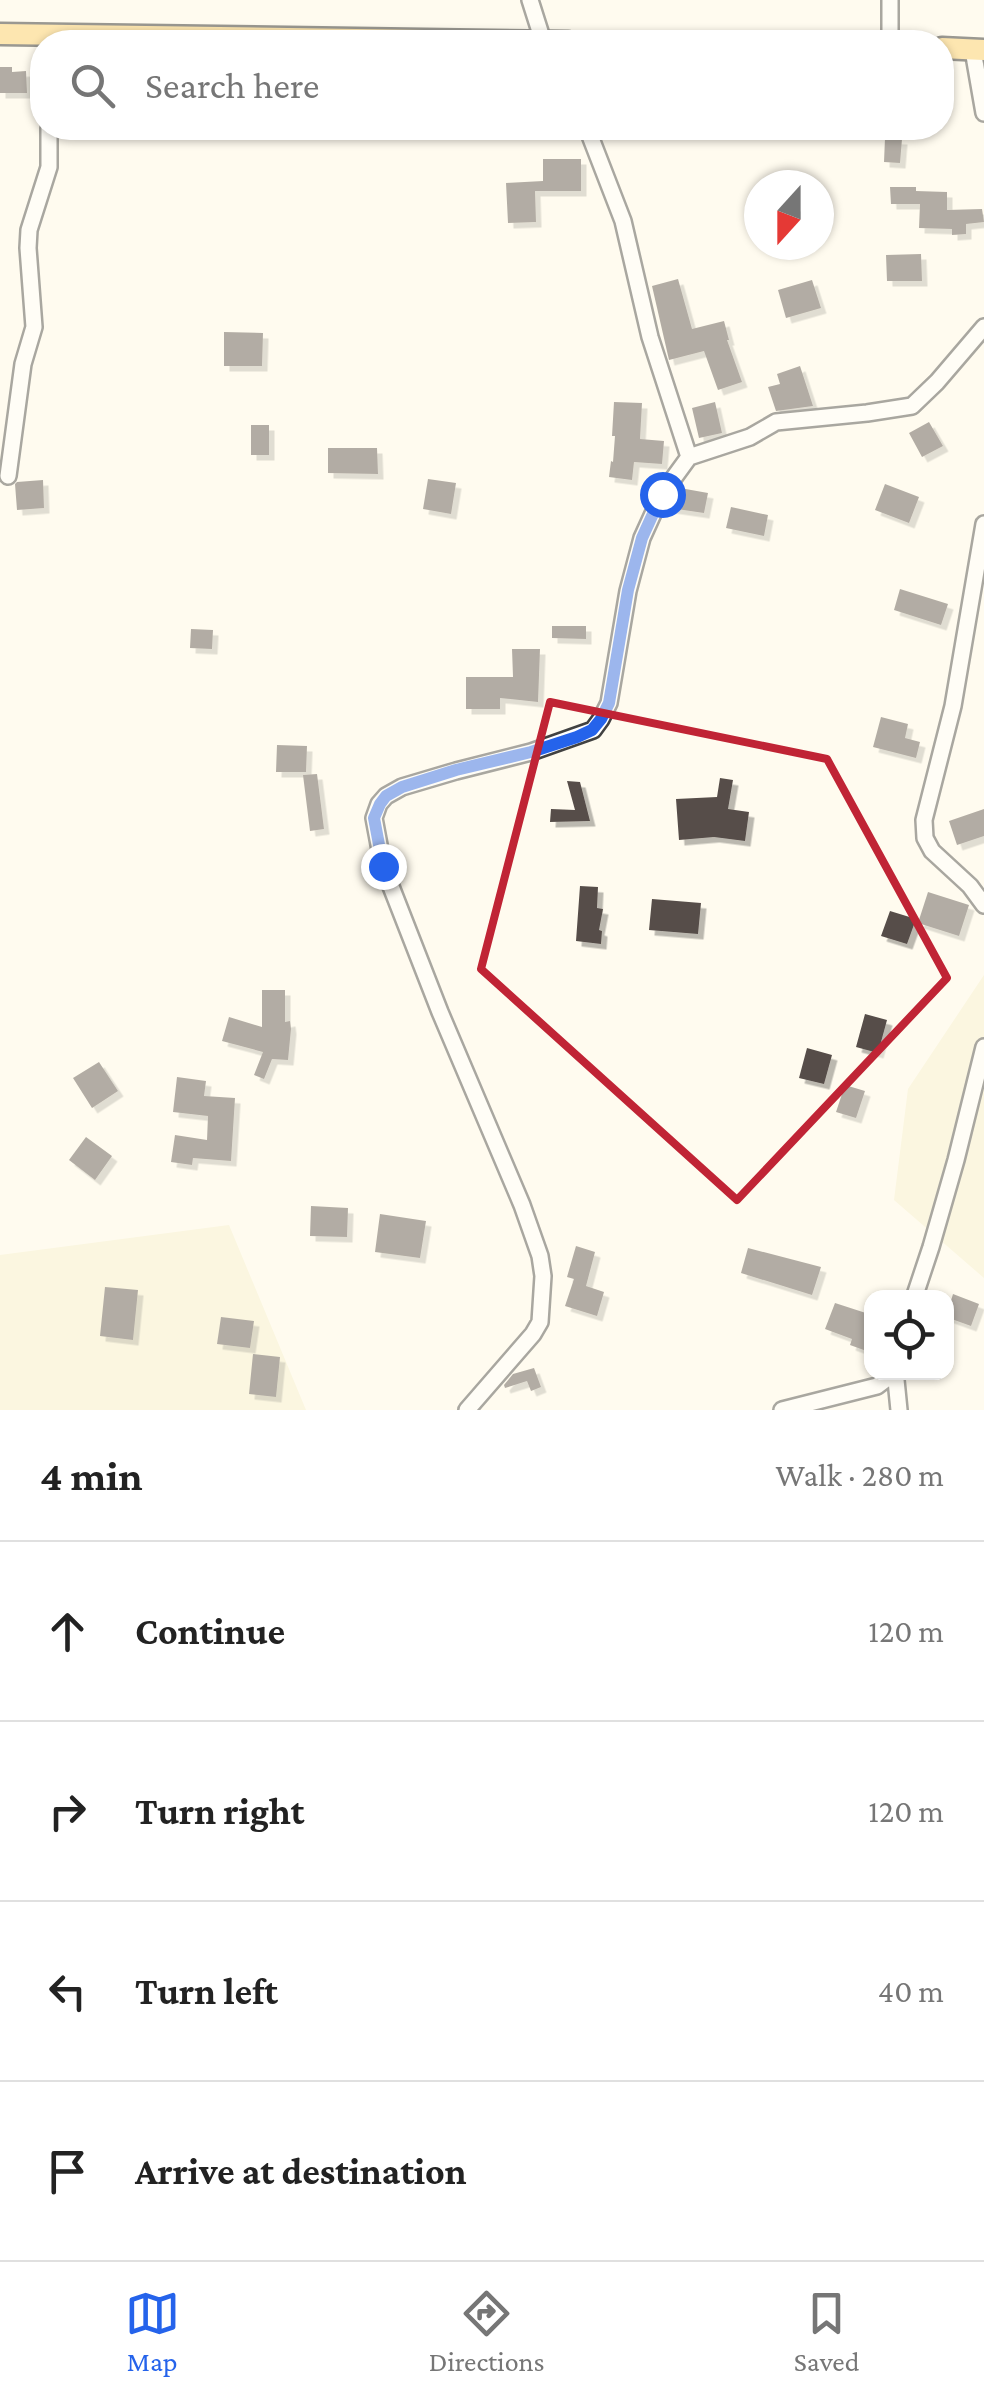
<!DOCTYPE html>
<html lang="en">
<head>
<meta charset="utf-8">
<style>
  body { margin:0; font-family:"Crimson Pro",serif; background:#f6f6f6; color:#222 }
  .controls { position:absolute; right:30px; bottom:30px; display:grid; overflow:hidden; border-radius:20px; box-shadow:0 2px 8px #0004 }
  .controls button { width:90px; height:90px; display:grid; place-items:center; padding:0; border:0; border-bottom:2px solid #e0e0e0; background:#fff; color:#222; font:50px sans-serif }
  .compass { position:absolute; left:744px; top:170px; width:90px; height:90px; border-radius:50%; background:#fff; box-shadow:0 2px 8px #0004; rotate:201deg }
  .stop { position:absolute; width:30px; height:30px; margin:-22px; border:8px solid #2563eb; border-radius:50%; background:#fff }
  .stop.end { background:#2563eb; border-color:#fff; box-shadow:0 2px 10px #0008 }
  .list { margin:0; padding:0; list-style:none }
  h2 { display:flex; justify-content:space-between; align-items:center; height:130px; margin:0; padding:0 40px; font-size:42px }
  h2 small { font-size:32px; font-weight:400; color:#767676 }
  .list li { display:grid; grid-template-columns:65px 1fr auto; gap:30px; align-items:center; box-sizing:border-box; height:180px; padding:0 40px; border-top:2px solid #e0e0e0 }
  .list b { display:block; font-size:38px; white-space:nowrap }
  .list em { font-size:32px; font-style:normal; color:#767676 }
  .icon { flex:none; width:55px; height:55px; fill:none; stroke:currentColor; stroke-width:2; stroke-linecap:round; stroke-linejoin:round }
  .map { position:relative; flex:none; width:984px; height:1410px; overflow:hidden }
  .search { position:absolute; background:#fff; box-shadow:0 2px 8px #0004; left:30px; right:30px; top:30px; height:110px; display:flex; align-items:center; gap:25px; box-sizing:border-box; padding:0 35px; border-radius:40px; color:#767676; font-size:38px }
  .sheet { height:850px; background:#fff }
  nav { display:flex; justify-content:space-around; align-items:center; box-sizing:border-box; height:140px; border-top:2px solid #e0e0e0; background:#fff; font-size:28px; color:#767676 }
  nav a { display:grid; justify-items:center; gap:5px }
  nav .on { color:#2563eb }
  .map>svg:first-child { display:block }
  .farmland { fill:#f5efce }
  .building { fill:#574e4a; filter:url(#shadow) }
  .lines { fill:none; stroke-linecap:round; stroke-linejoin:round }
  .minor-casing { stroke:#414141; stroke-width:20 }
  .major-casing { stroke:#1f1f1f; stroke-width:25 }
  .minor { stroke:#fff; stroke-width:15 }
  .major { stroke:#facc64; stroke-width:20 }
  .route { stroke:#2563eb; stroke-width:12 }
  .marked { fill:none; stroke:#c02435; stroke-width:8; stroke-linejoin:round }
</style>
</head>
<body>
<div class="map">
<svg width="984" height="1410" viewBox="0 0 984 1410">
  <defs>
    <filter id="shadow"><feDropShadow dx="5.5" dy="5.5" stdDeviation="0" flood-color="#0004"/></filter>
  </defs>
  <rect width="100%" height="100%" fill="#fffbef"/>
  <path class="farmland" d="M 984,975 L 984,1278 L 894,1200 L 908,1089 Z
    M 229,1225 L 306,1410 L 0,1410 L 0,1255 Z"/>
  <path class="building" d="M 0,67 L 12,67 L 12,72 L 26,71 L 27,93 L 0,93 Z
    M 885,138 L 902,139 L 900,163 L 884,162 Z
    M 543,159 L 581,159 L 581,191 L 535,191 L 536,222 L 508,223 L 506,183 L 543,181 Z
    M 890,187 L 916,187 L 916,191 L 947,192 L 947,210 L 982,209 L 984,222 L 966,224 L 966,234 L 952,235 L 952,229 L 919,228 L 920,204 L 891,204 Z
    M 921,254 L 922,281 L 887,281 L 886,255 Z
    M 678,279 L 692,329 L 724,321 L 729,340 L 727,340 L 742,382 L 718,390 L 704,351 L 669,360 L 652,286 Z
    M 812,280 L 821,308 L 786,318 L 778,290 Z
    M 224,332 L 263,333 L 262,366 L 224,366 Z
    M 800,366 L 813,406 L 776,411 L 768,387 L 780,384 L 777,374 Z
    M 614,402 L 642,403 L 640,439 L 664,441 L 662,464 L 634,462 L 632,480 L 609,477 L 611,461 L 613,462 L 615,436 L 612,436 Z
    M 715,402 L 722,433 L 699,438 L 692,408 Z
    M 929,422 L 943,446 L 922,457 L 909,433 Z
    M 251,425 L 269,425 L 269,455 L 251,455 Z
    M 328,448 L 377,448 L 378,474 L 328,473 Z
    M 428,479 L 456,483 L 451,514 L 423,509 Z
    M 43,480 L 44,508 L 17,510 L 15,484 L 17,482 Z
    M 885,484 L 919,497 L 909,523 L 875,510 Z
    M 680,488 L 708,493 L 704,513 L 670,508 L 672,500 Z
    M 731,507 L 768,515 L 764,536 L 726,528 Z
    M 900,589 L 948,604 L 941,625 L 894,610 Z
    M 552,626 L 586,626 L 586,639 L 552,638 Z
    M 191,629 L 213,630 L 212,649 L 190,648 Z
    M 512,649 L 540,649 L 538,702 L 500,698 L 500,709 L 466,709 L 466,677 L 513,677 Z
    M 881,717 L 908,724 L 905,738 L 920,742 L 916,758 L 873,747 Z
    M 277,745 L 307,746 L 306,772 L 276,772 Z
    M 317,774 L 324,829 L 310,831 L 303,775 Z
    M 720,778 L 733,780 L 728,809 L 749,812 L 745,841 L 714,837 L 679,840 L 676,799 L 717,797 Z
    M 567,781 L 580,782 L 590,821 L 550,822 L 551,809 L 575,810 Z
    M 984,809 L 984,836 L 957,845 L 949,821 Z
    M 580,886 L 598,887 L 597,908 L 603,909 L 599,930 L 602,931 L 601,944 L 576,941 Z
    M 928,892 L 969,905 L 959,936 L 918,923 Z
    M 652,899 L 701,903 L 698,934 L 649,930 Z
    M 890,911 L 916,919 L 907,944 L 881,936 Z
    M 262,990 L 285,990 L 285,1022 L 290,1021 L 291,1029 L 288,1060 L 272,1059 L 264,1079 L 254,1075 L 263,1052 L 222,1041 L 229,1017 L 262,1027 Z
    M 865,1014 L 887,1020 L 878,1053 L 856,1047 Z
    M 807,1048 L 832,1055 L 824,1084 L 799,1078 Z
    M 99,1062 L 118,1091 L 92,1108 L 73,1078 Z
    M 177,1077 L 206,1081 L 204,1096 L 235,1098 L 231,1161 L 193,1158 L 192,1165 L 171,1162 L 175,1135 L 207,1140 L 208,1116 L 173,1112 Z
    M 845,1085 L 865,1091 L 856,1118 L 836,1112 Z
    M 86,1137 L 112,1156 L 95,1180 L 69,1160 Z
    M 311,1206 L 348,1208 L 347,1237 L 310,1236 Z
    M 380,1214 L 426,1221 L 420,1258 L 375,1252 Z
    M 576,1246 L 595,1252 L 586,1286 L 604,1292 L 597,1316 L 565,1306 L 574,1279 L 567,1277 Z
    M 748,1248 L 821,1267 L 812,1295 L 741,1273 Z
    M 105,1287 L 138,1290 L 133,1340 L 100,1336 Z
    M 953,1294 L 979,1304 L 971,1326 L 946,1317 Z
    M 835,1303 L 872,1315 L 872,1353 L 850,1345 L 852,1339 L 825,1329 Z
    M 221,1317 L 254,1321 L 250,1348 L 217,1344 Z
    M 253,1354 L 280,1357 L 276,1397 L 249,1394 Z
    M 534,1368 L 541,1387 L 531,1391 L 527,1381 L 505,1388 L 504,1385 L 513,1374 Z"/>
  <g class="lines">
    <g class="minor-casing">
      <path id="minor" d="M 530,0 L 543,41
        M 890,0 L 890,42
        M 973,50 L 984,113
        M 587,128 L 623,221 L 650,337 L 689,457
        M 8,476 L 23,364 L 34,327 L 28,248 L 29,230 L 49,167 L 49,128
        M 984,524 L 953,706 L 924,820 L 925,838 L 932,851 L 970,886 L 984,905
        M 914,1298 L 931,1247 L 956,1160 L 984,1047
        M 891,1373 L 896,1380 L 899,1410
        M 467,1410 L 533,1334 L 540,1322 L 543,1276 L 540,1256 L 522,1205 L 440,1012 L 383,866 L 374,818 L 379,804 L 386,796 L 402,787 L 456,771 L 531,752 L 593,730 L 601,719 L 609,703 L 628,591 L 642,538 L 662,494 L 689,457 L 750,437 L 776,422 L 867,413 L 912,406 L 937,382 L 984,327
        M 782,1410 L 877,1386 L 885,1380 L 891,1372"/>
    </g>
    <g class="major-casing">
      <path id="major" d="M 0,34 L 568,42
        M 942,48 L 984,50"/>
    </g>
    <use href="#minor" class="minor"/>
    <use href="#major" class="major"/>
  </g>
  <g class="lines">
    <path class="route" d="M 383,866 L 374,818 L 380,804 L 386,796 L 402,787 L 456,770 L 531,752 L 577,737 L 592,730 L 601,719 L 609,703 L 628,590 L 642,538 L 662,494"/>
  </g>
  <path d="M0 0H984V1410H0ZM 550,702 L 827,759 L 947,978 L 737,1200 L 481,969 Z" fill="#fffbef" fill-opacity=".55" fill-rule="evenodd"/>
  <path class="marked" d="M 550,702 L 827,759 L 947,978 L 737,1200 L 481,969 Z"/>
</svg>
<div class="controls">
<button><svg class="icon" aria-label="locate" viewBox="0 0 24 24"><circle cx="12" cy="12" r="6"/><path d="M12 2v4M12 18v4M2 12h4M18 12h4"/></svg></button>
</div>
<svg class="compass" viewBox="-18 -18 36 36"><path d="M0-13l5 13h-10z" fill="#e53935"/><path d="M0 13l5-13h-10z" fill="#767676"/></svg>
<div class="stop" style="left:662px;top:494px"></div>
<div class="stop end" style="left:383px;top:866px"></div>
<div class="search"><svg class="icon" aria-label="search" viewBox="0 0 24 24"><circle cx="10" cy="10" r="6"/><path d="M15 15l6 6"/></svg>Search here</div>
</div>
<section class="sheet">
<h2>4 min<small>Walk · 280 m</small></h2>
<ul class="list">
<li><svg class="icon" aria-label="ahead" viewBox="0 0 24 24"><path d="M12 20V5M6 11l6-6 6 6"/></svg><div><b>Continue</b></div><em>120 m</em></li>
<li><svg class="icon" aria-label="right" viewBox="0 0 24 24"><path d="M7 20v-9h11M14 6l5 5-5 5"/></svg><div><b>Turn right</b></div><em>120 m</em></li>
<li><svg class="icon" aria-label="left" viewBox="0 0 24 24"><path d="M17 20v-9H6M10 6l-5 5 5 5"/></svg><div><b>Turn left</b></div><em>40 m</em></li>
<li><svg class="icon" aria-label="arrive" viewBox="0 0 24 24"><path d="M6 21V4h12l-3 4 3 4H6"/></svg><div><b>Arrive at destination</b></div></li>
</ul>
</section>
<nav>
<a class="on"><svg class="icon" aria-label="map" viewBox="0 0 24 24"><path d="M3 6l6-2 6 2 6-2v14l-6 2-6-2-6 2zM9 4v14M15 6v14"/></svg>Map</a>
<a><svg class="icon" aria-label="directions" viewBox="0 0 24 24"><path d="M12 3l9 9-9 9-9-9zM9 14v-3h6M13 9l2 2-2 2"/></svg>Directions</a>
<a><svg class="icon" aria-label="saved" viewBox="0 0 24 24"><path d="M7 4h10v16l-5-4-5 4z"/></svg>Saved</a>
</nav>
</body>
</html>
